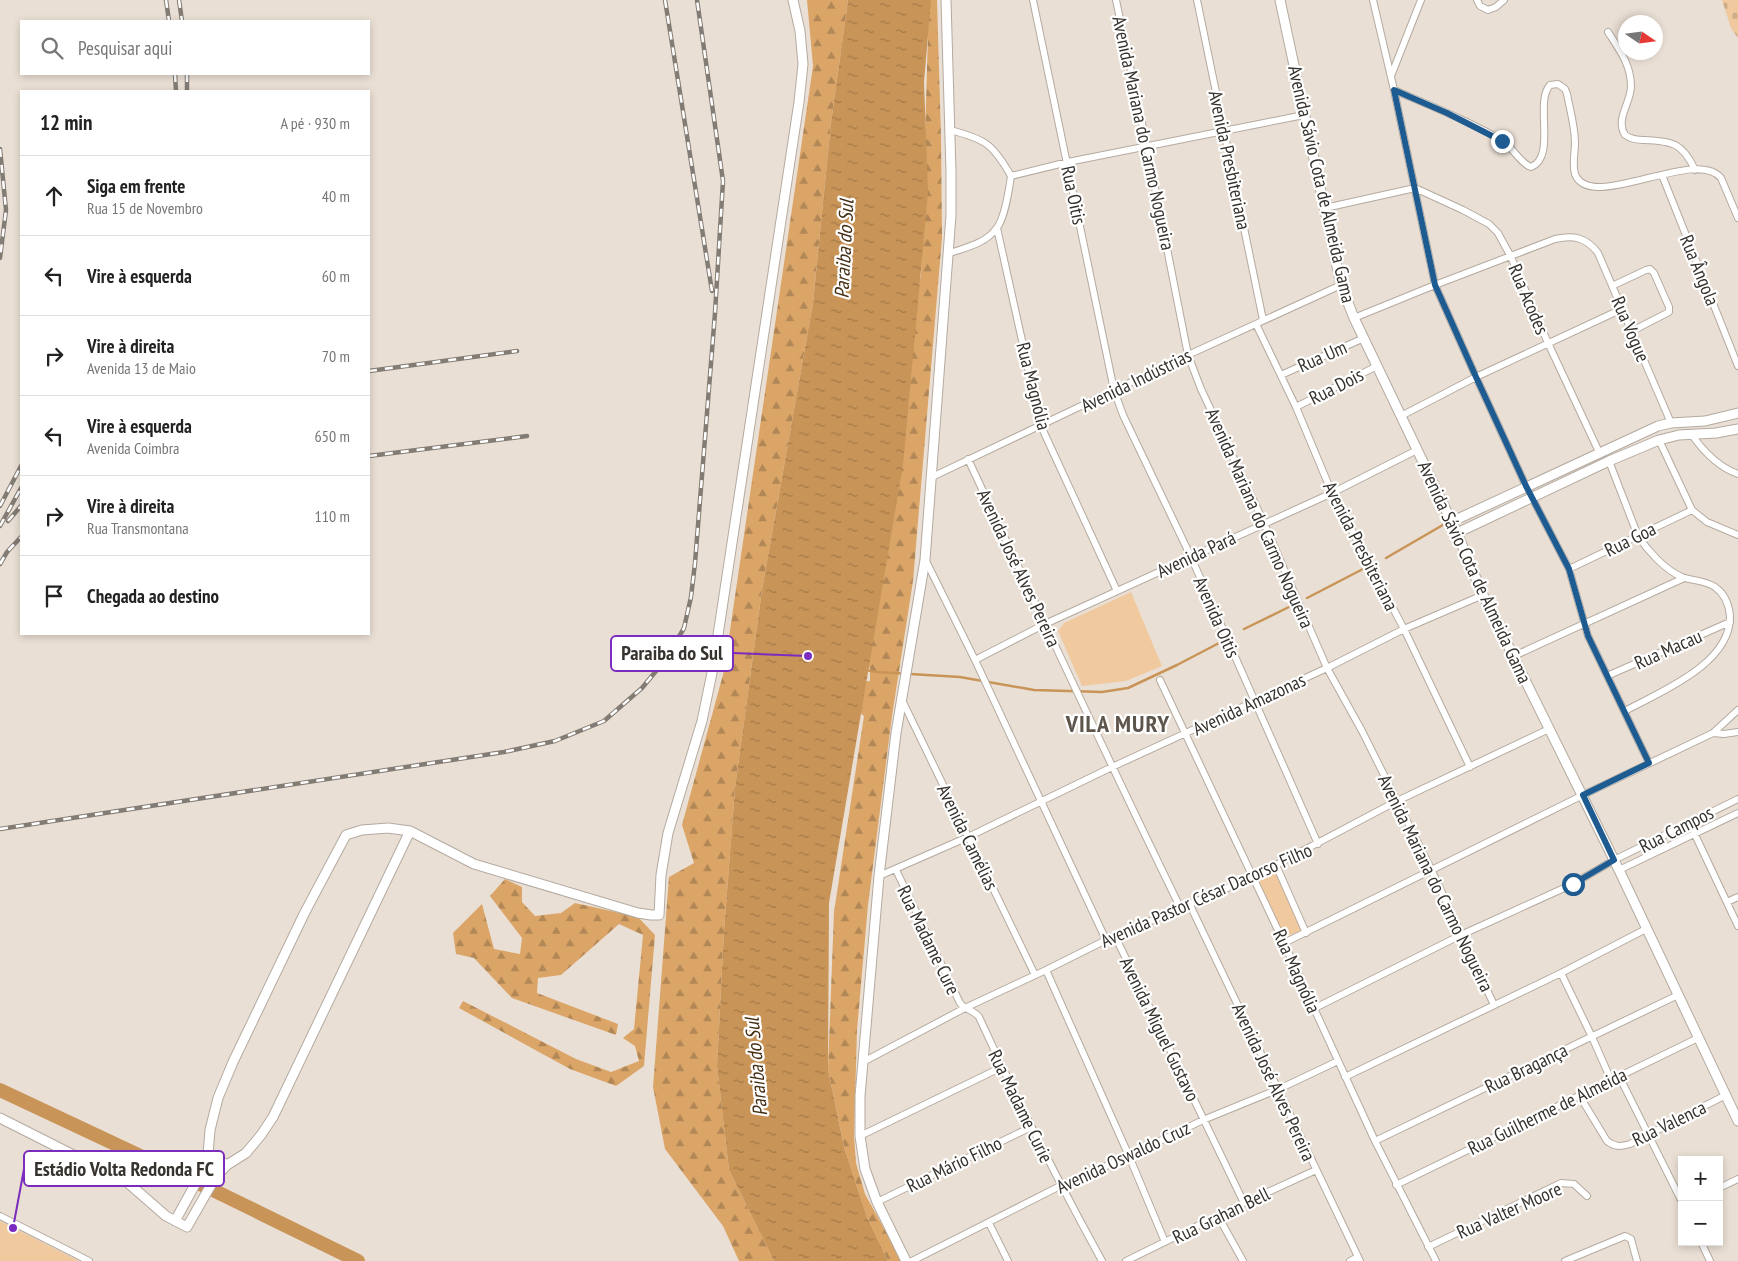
<!DOCTYPE html>
<html lang="pt">
<head>
<meta charset="utf-8">
<style>
  body { margin:0; font-family:"PT Sans Narrow",sans-serif; background:#f2f2f2; color:#222 }
  .controls { position:absolute; right:15px; bottom:15px; display:grid; overflow:hidden; border-radius:0px; box-shadow:0 2px 8px #0003 }
  .controls button { width:45px; height:45px; display:grid; place-items:center; padding:0; border:0; border-bottom:1px solid #e0e0e0; background:#fff; color:#222; font:25px sans-serif }
  .compass { position:absolute; left:1618px; top:15px; width:45px; height:45px; border-radius:50%; background:#fff; box-shadow:0 2px 8px #0003; rotate:103deg }
  .stop { position:absolute; width:15px; height:15px; margin:-11px; border:4px solid #1d5b91; border-radius:50%; background:#fff }
  .stop.end { background:#1d5b91; border-color:#fff; box-shadow:0 1px 5px #0008 }
  .list { margin:0; padding:0; list-style:none }
  h2 { display:flex; justify-content:space-between; align-items:center; height:65px; margin:0; padding:0 20px; font-size:21px }
  h2 small { font-size:16px; font-weight:400; color:#767676 }
  .list li { display:grid; grid-template-columns:32px 1fr auto; gap:15px; align-items:center; box-sizing:border-box; height:80px; padding:0 20px; border-top:1px solid #e0e0e0 }
  .list b { display:block; font-size:19px; white-space:nowrap }
  .list p { margin:0; font-size:16px; white-space:nowrap; color:#767676 }
  .list em { font-size:16px; font-style:normal; color:#767676 }
  .icon { flex:none; width:28px; height:28px; fill:none; stroke:currentColor; stroke-width:2; stroke-linecap:round; stroke-linejoin:round }
  .map { position:relative; flex:none; width:1738px; height:1261px; overflow:hidden }
  .search { position:absolute; background:#fff; box-shadow:0 2px 8px #0003; left:20px; top:20px; width:350px; height:55px; display:flex; align-items:center; gap:12px; box-sizing:border-box; padding:0 18px; border-radius:0px; color:#767676; font-size:19px }
  .panel { position:absolute; background:#fff; box-shadow:0 2px 8px #0003; left:20px; top:90px; width:350px; height:545px; border-radius:0px }
  .map>svg:first-child { display:block }
  .forest { fill:url(#forest-firs) }
  .cemetery { fill:url(#cemetery-stones) }
  .park { fill:#f0c99f }
  .water { fill:url(#water-ripples) }
  .lines { fill:none; stroke-linecap:round; stroke-linejoin:round }
  .stream { stroke:#c99457; stroke-width:2.5 }
  .river { stroke:#c99457; stroke-width:14 }
  .street-casing { stroke:#b4aaa0; stroke-width:8 }
  .secondary-casing { stroke:#b4aaa0; stroke-width:11 }
  .street { stroke:#fff; stroke-width:6 }
  .secondary { stroke:#fff; stroke-width:9 }
  .rail-casing { stroke:#837c74; stroke-width:4.5 }
  .rail { stroke:#fff; stroke-width:2.5; stroke-dasharray:8; stroke-linecap:butt }
  .route { stroke:#1d5b91; stroke-width:6 }
  .labels { text-anchor:middle; dominant-baseline:central; stroke-width:4.5; stroke-linejoin:round; paint-order:stroke }
  .street-label { font-size:19px; fill:#36322d; stroke:#fff }
  .water-label { font-size:20px; font-style:italic; fill:#442e13; stroke:#fff }
  .district-label { font-size:24px; font-weight:bold; letter-spacing:1px; fill:#5e554c; stroke:#fff }
  .leader { fill:none; stroke:#7b2cbf; stroke-width:2 }
  .callout-dot { fill:#7b2cbf; stroke:#fff; stroke-width:2 }
  .callout { fill:#fff; stroke:#7b2cbf; stroke-width:2 }
  .callout-label { font-size:20px; text-anchor:middle; font-weight:bold; fill:#36322d }
</style>
</head>
<body>
<div class="map">
<svg width="1738" height="1261" viewBox="0 0 1738 1261">
  <defs>
    <pattern id="forest-firs" width="22" height="20" patternUnits="userSpaceOnUse" patternTransform="scale(1.25)"><rect width="22" height="20" fill="#dba568"/><path d="M5 1l3.5 6h-7zM16 11l3.5 6h-7z" fill="#b28756"/></pattern>
    <pattern id="cemetery-stones" width="16" height="16" patternUnits="userSpaceOnUse" patternTransform="scale(1.25)"><rect width="16" height="16" fill="#f0c99f"/><path d="M2 7V4a2 2 0 0 1 4 0v3zM10 15v-3a2 2 0 0 1 4 0v3z" fill="#cead89"/></pattern>
    <pattern id="water-ripples" width="26" height="14" patternUnits="userSpaceOnUse" patternTransform="scale(1.25)"><rect width="26" height="14" fill="#c99457"/><path d="M2 4q2-2 4 0t4 0M15 11q2-2 4 0t4 0" fill="none" stroke="#a47948"/></pattern>
  </defs>
  <rect width="100%" height="100%" fill="#eadfd4"/>
  <path class="forest" d="M 807,0 L 848,0 L 831,123 L 813,303 L 762,590 L 735,788 L 724,931 L 717,1066 L 729,1170 L 774,1261 L 739,1261 L 723,1226 L 665,1149 L 653,1087 L 669,877 L 694,863 L 682,825 L 724,671 L 813,66 Z
    M 929,0 L 937,0 L 941,137 L 942,238 L 913,581 L 892,716 L 868,905 L 857,1030 L 854,1136 L 856,1163 L 865,1194 L 902,1261 L 888,1261 L 867,1217 L 844,1147 L 828,1069 L 834,912 L 864,716 L 846,703 L 848,683 L 870,681 L 870,668 L 855,663 L 921,274 Z
    M 505,879 L 522,887 L 522,902 L 535,916 L 561,913 L 575,903 L 638,917 L 655,935 L 644,1066 L 616,1086 L 570,1069 L 459,1008 L 463,1001 L 576,1059 L 611,1072 L 639,1061 L 635,1046 L 623,1038 L 634,1029 L 643,935 L 619,924 L 561,975 L 538,978 L 537,993 L 618,1024 L 616,1035 L 512,998 L 474,958 L 456,954 L 453,933 L 482,904 L 494,949 L 520,954 L 522,938 L 490,896 Z"/>
  <path class="cemetery" d="M 1722,0 L 1738,0 L 1738,38 L 1731,28 Z"/>
  <path class="park" d="M 1131,592 L 1162,666 L 1126,681 L 1082,686 L 1058,631 L 1064,623 Z
    M 1277,873 L 1302,930 L 1285,937 L 1258,880 Z
    M 0,1221 L 79,1261 L 0,1261 Z"/>
  <path class="water" d="M 848,0 L 931,0 L 924,82 L 928,193 L 903,465 L 829,903 L 828,1069 L 844,1147 L 867,1217 L 888,1261 L 774,1261 L 729,1170 L 717,1066 L 724,931 L 735,788 L 762,590 L 813,303 L 831,123 Z"/>
  <g class="lines">
    <path class="stream" d="M 1386,558 L 1448,522
      M 1307,598 L 1363,569
      M 1244,629 L 1289,607
      M 866,670 L 877,672 L 960,677 L 1034,690 L 1102,692 L 1128,688 L 1177,665 L 1221,642"/>
    <path class="river" d="M 0,1090 L 215,1191 L 358,1261"/>
    <g class="street-casing">
      <path id="street" d="M 1033,0 L 1114,390 L 1123,415 L 1191,557 L 1318,844
        M 1116,0 L 1147,147 L 1188,355 L 1201,389 L 1264,523 L 1327,668 L 1362,731 L 1431,869 L 1494,1005
        M 1197,0 L 1263,320
        M 1373,0 L 1394,90 L 1435,285 L 1476,377 L 1526,486 L 1569,569 L 1588,636 L 1649,763
        M 1477,0 L 1480,6 L 1488,10 L 1496,7 L 1504,0
        M 1608,32 C 1619,49 1631,65 1631,86 C 1631,103 1615,119 1625,135 C 1631,139 1637,140 1644,140 C 1672,141 1683,143 1695,170
        M 1391,76 L 1421,0
        M 1394,90 C 1431,106 1469,121 1503,141 C 1513,148 1521,164 1531,167 C 1557,157 1534,102 1550,85 L 1558,84 L 1565,89 L 1567,94 C 1570,110 1575,127 1575,143 C 1575,153 1572,164 1575,174 C 1590,214 1696,146 1721,178 L 1738,218
        M 950,130 C 985,139 993,144 1011,176
        M 1662,175 L 1738,366
        M 1011,176 L 1068,162 L 1304,115
        M 1325,208 L 1415,188 L 1463,210 L 1489,224 L 1498,233 L 1511,257 L 1548,343 L 1599,452
        M 997,228 L 1041,426 L 1117,591
        M 947,254 C 964,248 985,244 996,229 C 1005,219 1009,190 1011,176
        M 1612,286 L 1646,270 L 1650,269 L 1654,273 L 1669,307 L 1669,312 L 1632,331
        M 1354,318 L 1435,285 L 1555,239 C 1573,235 1586,237 1598,253 L 1671,423
        M 1256,324 L 1296,407 L 1332,493 L 1404,629 L 1470,767
        M 1281,375 L 1364,338
        M 1296,407 L 1377,366
        M 1401,416 L 1476,377 L 1622,309
        M 1692,435 C 1704,452 1718,467 1738,474
        M 1659,440 L 1692,510 L 1707,522 L 1738,535
        M 968,459 C 1038,609 1107,758 1180,907
        M 1609,461 L 1638,536 C 1648,551 1665,570 1682,577 C 1693,581 1704,580 1715,587 C 1725,594 1729,605 1730,616 C 1731,664 1660,692 1625,711
        M 932,477 L 1188,355 L 1341,285
        M 926,561 L 975,660 L 1106,940
        M 1569,569 L 1692,510
        M 1514,656 L 1684,578
        M 975,660 L 1045,624 L 1332,493 L 1417,450
        M 1607,676 L 1730,622
        M 1160,680 L 1284,943 L 1375,1141 L 1436,1261
        M 902,700 L 1035,975
        M 1713,733 L 1724,734 L 1738,732
        M 1689,822 L 1738,926
        M 1276,865 L 1306,933
        M 896,870 L 960,1003 C 965,1010 974,1010 979,1017 C 1017,1100 1058,1181 1102,1261
        M 1619,870 L 1738,813
        M 879,876 L 968,837 L 1112,767 L 1327,668 L 1404,629 L 1483,595
        M 1727,902 L 1738,897
        M 1189,903 L 1360,1261
        M 1115,936 L 1244,1203
        M 1284,943 L 1583,795 L 1713,733 L 1738,710
        M 1046,970 L 1129,1156 L 1165,1242
        M 1561,973 L 1592,1037 L 1611,1080
        M 1313,1009 L 1461,935 L 1573,884 L 1614,860 L 1738,799
        M 863,1062 L 965,1008 L 1046,970 L 1106,940 L 1253,877 L 1397,801 L 1549,729
        M 1619,1076 L 1682,1202
        M 1345,1077 L 1561,973 L 1646,929
        M 1579,1095 L 1607,1141 C 1615,1147 1621,1147 1630,1144 L 1726,1095
        M 860,1136 L 1002,1067
        M 1375,1141 L 1678,995
        M 1396,1185 L 1698,1038
        M 1719,1188 L 1738,1179
        M 877,1202 L 1031,1127
        M 0,1216 L 89,1261
        M 1218,1216 L 1243,1261
        M 989,1223 L 1008,1261
        M 1701,1242 L 1710,1261
        M 1428,1247 L 1561,1183 L 1574,1184 L 1587,1196
        M 912,1261 L 1060,1186 L 1129,1156 L 1203,1120 L 1279,1089 L 1338,1061
        M 1126,1261 L 1244,1203 L 1316,1170
        M 1350,1261 L 1358,1257
        M 1565,1261 L 1625,1236 L 1631,1239 L 1637,1261"/>
    </g>
    <g class="secondary-casing">
      <path id="secondary" d="M 1280,0 L 1341,285 L 1354,318 L 1457,533 L 1483,595 L 1619,870 L 1738,1121
        M 1451,522 L 1658,426 L 1671,423 L 1705,421 L 1738,413
        M 1457,533 L 1609,461 L 1659,440 L 1679,435 L 1716,433 L 1738,429
        M 0,1118 L 127,1182 L 166,1216 L 187,1227 L 215,1178 L 227,1165 L 246,1153 L 261,1135 L 273,1117 L 410,831
        M 208,1154 L 227,1165
        M 175,1221 L 203,1170 L 208,1154 L 210,1130 L 218,1098 L 233,1062 L 305,912 L 346,835 L 362,830 L 388,828 L 410,831 L 474,864 L 638,913 L 651,915 L 659,915 L 661,875 L 668,833 L 702,721 L 713,668 L 799,102 L 803,64 L 800,31 L 793,0
        M 906,1261 L 877,1202 L 865,1169 L 860,1136 L 860,1096 L 879,876 L 896,733 L 925,560 L 951,215 L 951,172 L 946,0"/>
    </g>
    <use href="#street" class="street"/>
    <use href="#secondary" class="secondary"/>
    <g class="rail-casing">
      <path id="rail" d="M 166,0 L 169,21
        M 179,0 L 182,21
        M 665,0 L 712,291
        M 175,74 L 176,91
        M 187,74 L 187,91
        M 0,149 L 6,210 L 0,258
        M 369,371 L 517,351
        M 369,456 L 527,436
        M 0,506 L 21,466
        M 8,521 L 21,506
        M 0,526 L 21,488
        M 0,564 L 7,552 L 21,537
        M 0,829 L 504,752 L 555,741 L 604,721 L 642,688 L 666,659 L 684,628 L 691,597 L 695,563 L 715,313 L 723,181 L 697,0"/>
    </g>
    <use href="#rail" class="rail"/>
  </g>
  <g class="lines">
    <path class="route" d="M 1502,141 L 1447,113 L 1394,90 L 1435,285 L 1476,377 L 1526,486 L 1569,569 L 1588,636 L 1649,763 L 1583,795 L 1614,860 L 1573,884"/>
  </g>
  <g class="labels">
    <g class="street-label">
      <text transform="translate(1144 133) rotate(78)">Avenida Mariana do Carmo Nogueira</text>
      <text transform="translate(1230 160) rotate(78)">Avenida Presbiteriana</text>
      <text transform="translate(1322 184) rotate(77)">Avenida Sávio Cota de Almeida Gama</text>
      <text transform="translate(1074 195) rotate(78)">Rua Oitis</text>
      <text transform="translate(1700 270) rotate(68)">Rua Ângola</text>
      <text transform="translate(1529 299) rotate(67)">Rua Acodes</text>
      <text transform="translate(1631 329) rotate(67)">Rua Vogue</text>
      <text transform="translate(1322 356) rotate(-24)">Rua Um</text>
      <text transform="translate(1136 380) rotate(-26)">Avenida Indústrias</text>
      <text transform="translate(1034 386) rotate(76)">Rua Magnólia</text>
      <text transform="translate(1336 386) rotate(-27)">Rua Dois</text>
      <text transform="translate(1260 518) rotate(66)">Avenida Mariana do Carmo Nogueira</text>
      <text transform="translate(1630 539) rotate(-26)">Rua Goa</text>
      <text transform="translate(1361 546) rotate(63)">Avenida Presbiteriana</text>
      <text transform="translate(1196 554) rotate(-25)">Avenida Pará</text>
      <text transform="translate(1019 568) rotate(65)">Avenida José Alves Pereira</text>
      <text transform="translate(1475 572) rotate(65)">Avenida Sávio Cota de Almeida Gama</text>
      <text transform="translate(1217 617) rotate(66)">Avenida Oitis</text>
      <text transform="translate(1668 649) rotate(-24)">Rua Macau</text>
      <text transform="translate(1249 704) rotate(-25)">Avenida Amazonas</text>
      <text transform="translate(1676 829) rotate(-27)">Rua Campos</text>
      <text transform="translate(968 837) rotate(64)">Avenida Camélias</text>
      <text transform="translate(1436 883) rotate(64)">Avenida Mariana do Carmo Nogueira</text>
      <text transform="translate(1206 895) rotate(-24)">Avenida Pastor César Dacorso Filho</text>
      <text transform="translate(929 940) rotate(64)">Rua Madame Cure</text>
      <text transform="translate(1297 971) rotate(66)">Rua Magnólia</text>
      <text transform="translate(1160 1029) rotate(64)">Avenida Miguel Gustavo</text>
      <text transform="translate(1526 1068) rotate(-26)">Rua Bragança</text>
      <text transform="translate(1274 1082) rotate(65)">Avenida José Alves Pereira</text>
      <text transform="translate(1021 1106) rotate(64)">Rua Madame Curie</text>
      <text transform="translate(1547 1111) rotate(-26)">Rua Guilherme de Almeida</text>
      <text transform="translate(1669 1123) rotate(-26)">Rua Valenca</text>
      <text transform="translate(1123 1157) rotate(-25)">Avenida Oswaldo Cruz</text>
      <text transform="translate(954 1164) rotate(-26)">Rua Mário Filho</text>
      <text transform="translate(1509 1210) rotate(-24)">Rua Valter Moore</text>
      <text transform="translate(1221 1215) rotate(-26)">Rua Grahan Bell</text>
    </g>
    <g class="water-label">
      <text transform="translate(844 249) rotate(-87)">Paraiba do Sul</text>
      <text transform="translate(756 1067) rotate(-95)">Paraiba do Sul</text>
    </g>
    <g class="district-label">
      <text x="1118" y="723">VILA MURY</text>
    </g>
  </g>
  <path class="leader" d="M808 656L733 653M13 1228L24 1169"/>
  <g class="callout-dot">
    <circle cx="808" cy="656" r="5"/>
    <circle cx="13" cy="1228" r="5"/>
  </g>
  <g class="callout">
    <rect x="611" y="636" width="122" height="35" rx="5"/>
    <rect x="24" y="1151" width="200" height="35" rx="5"/>
  </g>
  <g class="callout-label">
    <text x="672" y="660">Paraiba do Sul</text>
    <text x="124" y="1176">Estádio Volta Redonda FC</text>
  </g>
</svg>
<div class="controls">
<button>+</button>
<button>−</button>
</div>
<svg class="compass" viewBox="-18 -18 36 36"><path d="M0-13l5 13h-10z" fill="#e53935"/><path d="M0 13l5-13h-10z" fill="#767676"/></svg>
<div class="stop" style="left:1573px;top:884px"></div>
<div class="stop end" style="left:1502px;top:141px"></div>
<div class="search"><svg class="icon" aria-label="search" viewBox="0 0 24 24"><circle cx="10" cy="10" r="6"/><path d="M15 15l6 6"/></svg>Pesquisar aqui</div>
<section class="panel">
<h2>12 min<small>A pé · 930 m</small></h2>
<ul class="list">
<li><svg class="icon" aria-label="ahead" viewBox="0 0 24 24"><path d="M12 20V5M6 11l6-6 6 6"/></svg><div><b>Siga em frente</b><p>Rua 15 de Novembro</p></div><em>40 m</em></li>
<li><svg class="icon" aria-label="left" viewBox="0 0 24 24"><path d="M17 20v-9H6M10 6l-5 5 5 5"/></svg><div><b>Vire à esquerda</b></div><em>60 m</em></li>
<li><svg class="icon" aria-label="right" viewBox="0 0 24 24"><path d="M7 20v-9h11M14 6l5 5-5 5"/></svg><div><b>Vire à direita</b><p>Avenida 13 de Maio</p></div><em>70 m</em></li>
<li><svg class="icon" aria-label="left" viewBox="0 0 24 24"><path d="M17 20v-9H6M10 6l-5 5 5 5"/></svg><div><b>Vire à esquerda</b><p>Avenida Coimbra</p></div><em>650 m</em></li>
<li><svg class="icon" aria-label="right" viewBox="0 0 24 24"><path d="M7 20v-9h11M14 6l5 5-5 5"/></svg><div><b>Vire à direita</b><p>Rua Transmontana</p></div><em>110 m</em></li>
<li><svg class="icon" aria-label="arrive" viewBox="0 0 24 24"><path d="M6 21V4h12l-3 4 3 4H6"/></svg><div><b>Chegada ao destino</b></div></li>
</ul>
</section>
</div>
</body>
</html>
